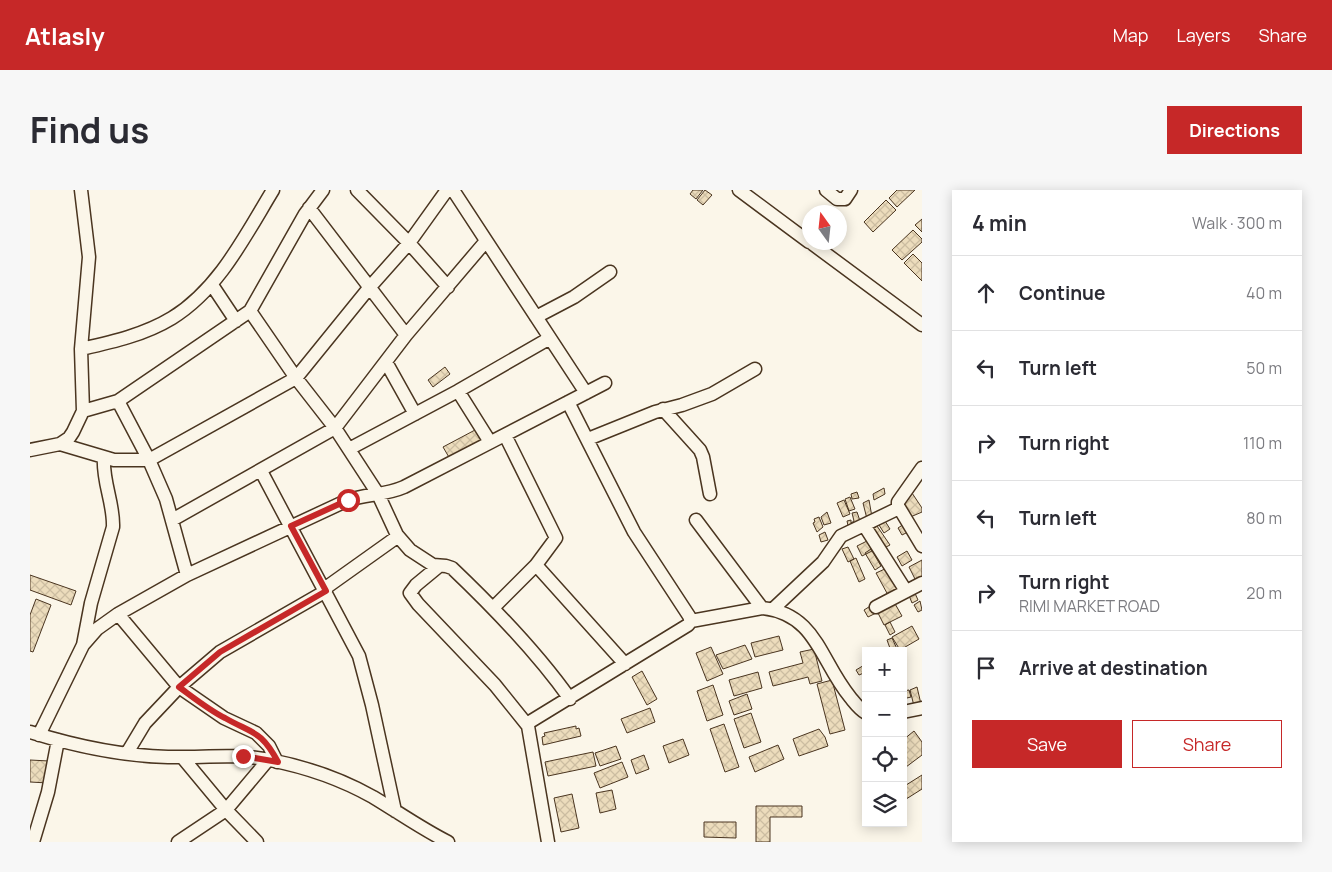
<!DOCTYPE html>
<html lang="en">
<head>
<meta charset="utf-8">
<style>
  body { margin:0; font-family:Manrope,sans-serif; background:#f7f7f7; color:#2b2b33 }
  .controls { position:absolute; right:15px; bottom:15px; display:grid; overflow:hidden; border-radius:0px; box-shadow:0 2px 12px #0003 }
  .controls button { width:45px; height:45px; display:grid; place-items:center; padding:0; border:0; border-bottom:1px solid #e1e1e2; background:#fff; color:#2b2b33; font:25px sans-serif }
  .compass { position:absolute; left:772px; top:15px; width:45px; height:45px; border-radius:50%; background:#fff; box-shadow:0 2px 12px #0003; rotate:345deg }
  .stop { position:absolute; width:15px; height:15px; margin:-11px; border:4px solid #c62828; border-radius:50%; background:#fff }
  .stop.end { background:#c62828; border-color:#fff; box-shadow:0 1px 5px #0008 }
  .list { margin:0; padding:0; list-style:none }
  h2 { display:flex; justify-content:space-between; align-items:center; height:65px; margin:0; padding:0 20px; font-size:21px }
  h2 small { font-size:16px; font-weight:400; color:#7c7c81 }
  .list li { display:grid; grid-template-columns:32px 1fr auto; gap:15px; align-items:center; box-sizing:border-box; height:75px; padding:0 20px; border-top:1px solid #e1e1e2 }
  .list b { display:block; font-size:19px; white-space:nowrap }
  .list p { margin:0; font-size:16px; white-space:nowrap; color:#7c7c81 }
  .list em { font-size:16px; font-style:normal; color:#7c7c81 }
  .actions { display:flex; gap:10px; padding:15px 20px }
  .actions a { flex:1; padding:11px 0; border:1px solid #c62828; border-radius:0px; text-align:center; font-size:18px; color:#c62828 }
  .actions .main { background:#c62828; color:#fff }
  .icon { flex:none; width:28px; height:28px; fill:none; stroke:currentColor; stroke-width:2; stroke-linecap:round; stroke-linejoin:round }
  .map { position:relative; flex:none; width:892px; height:652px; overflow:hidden; border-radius:0px }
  header { display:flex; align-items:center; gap:30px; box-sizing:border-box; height:70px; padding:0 25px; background:#c62828; color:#fff }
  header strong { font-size:24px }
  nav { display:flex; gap:28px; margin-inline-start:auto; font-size:18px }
  .intro { display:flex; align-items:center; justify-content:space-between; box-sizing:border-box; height:120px; padding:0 30px }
  h1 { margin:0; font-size:35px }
  .button { padding:12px 22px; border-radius:0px; background:#c62828; color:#fff; font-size:18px; font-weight:700 }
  main { display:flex; gap:30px; padding:0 30px }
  aside { flex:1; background:#fff; border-radius:0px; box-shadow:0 2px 12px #0003 }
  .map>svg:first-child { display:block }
  .building { fill:url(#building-cross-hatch); stroke:#4a3520 }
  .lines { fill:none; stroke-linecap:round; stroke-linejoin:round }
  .minor-casing { stroke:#4a3520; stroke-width:15 }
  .minor { stroke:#fbf6e9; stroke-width:12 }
  .route { stroke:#c62828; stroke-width:6 }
</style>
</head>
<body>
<header>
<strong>Atlasly</strong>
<nav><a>Map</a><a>Layers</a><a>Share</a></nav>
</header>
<div class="intro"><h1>Find us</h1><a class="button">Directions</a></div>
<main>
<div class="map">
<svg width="892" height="652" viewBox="0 0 892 652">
  <defs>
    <pattern id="building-cross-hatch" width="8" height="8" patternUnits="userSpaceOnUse" patternTransform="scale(1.25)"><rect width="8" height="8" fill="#ecdcbc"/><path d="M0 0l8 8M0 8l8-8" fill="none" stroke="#ccbda1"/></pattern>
  </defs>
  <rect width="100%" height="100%" fill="#fbf6e9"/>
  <path class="building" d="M 663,0 L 673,0 L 666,9 L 660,4 Z
    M 675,0 L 682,5 L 673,15 L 667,10 Z
    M 867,0 L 885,0 L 867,17 L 859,8 Z
    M 856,10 L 866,20 L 843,42 L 834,32 Z
    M 892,29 L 892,42 L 885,35 Z
    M 883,40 L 892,49 L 892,52 L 872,70 L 862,60 Z
    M 883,64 L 892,73 L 892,91 L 874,73 Z
    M 415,177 L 420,184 L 403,197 L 398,190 Z
    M 445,240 L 452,252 L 420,269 L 413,257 Z
    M 854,298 L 855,304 L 844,310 L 843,304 Z
    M 827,302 L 829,308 L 822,309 L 821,304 Z
    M 882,303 L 892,318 L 892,322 L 878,328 L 870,313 Z
    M 820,307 L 825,319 L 819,321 L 815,309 Z
    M 814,310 L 820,324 L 813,327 L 807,313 Z
    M 839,310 L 842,327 L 837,329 L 833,313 Z
    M 797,322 L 801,333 L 794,335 L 791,327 Z
    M 827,322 L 831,334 L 819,340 L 817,331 L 821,330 L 821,333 L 824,331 L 822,323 Z
    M 789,327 L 793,337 L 787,342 L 783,333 L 785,332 L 784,329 Z
    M 855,331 L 860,339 L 854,343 L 849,335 Z
    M 874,334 L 878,342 L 872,345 L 868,338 Z
    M 847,336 L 860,355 L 854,358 L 842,340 Z
    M 795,342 L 798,350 L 791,352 L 789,345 Z
    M 837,351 L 842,361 L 832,366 L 827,356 Z
    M 818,357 L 824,369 L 818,372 L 812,359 Z
    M 841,359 L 851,376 L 845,380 L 835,363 Z
    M 877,361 L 882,370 L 872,376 L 867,367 Z
    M 826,368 L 835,389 L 829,392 L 820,371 Z
    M 892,370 L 892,388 L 886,391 L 879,377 Z
    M 857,378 L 868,400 L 858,405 L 846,383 Z
    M 0,385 L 46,401 L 41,415 L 0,400 Z
    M 884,401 L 888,410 L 882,413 L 878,403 Z
    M 6,409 L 21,415 L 3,462 L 0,461 L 0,425 Z
    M 890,411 L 892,420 L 888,422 L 884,415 Z
    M 864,412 L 872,426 L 854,435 L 847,421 Z
    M 842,415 L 846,423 L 838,427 L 834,420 Z
    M 860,432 L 865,442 L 860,445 L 855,435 Z
    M 882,436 L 889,449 L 870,460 L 862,447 Z
    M 749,446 L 753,460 L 725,467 L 721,453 Z
    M 862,448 L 868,461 L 861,461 L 857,450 Z
    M 715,455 L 722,469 L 693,479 L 686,465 Z
    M 681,457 L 693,484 L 677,491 L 666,463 Z
    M 784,459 L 792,491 L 780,494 L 778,487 L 743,496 L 739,482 L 773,473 L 770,462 Z
    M 836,474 L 836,482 L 829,485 L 826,480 Z
    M 612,481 L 627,509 L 617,515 L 602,487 Z
    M 728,482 L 732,498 L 704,506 L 699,490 Z
    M 802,490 L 815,540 L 800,544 L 787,494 Z
    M 683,495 L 693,525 L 677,531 L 667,501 Z
    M 887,497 L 891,514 L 884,516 L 880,500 Z
    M 879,500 L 881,507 L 873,509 L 873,501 Z
    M 717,504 L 722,519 L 704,525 L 699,511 Z
    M 620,518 L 625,532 L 597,543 L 591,529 Z
    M 721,523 L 731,552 L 714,558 L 704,529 Z
    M 694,534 L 709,577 L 695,582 L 680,539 Z
    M 546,536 L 546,539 L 549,538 L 551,546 L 513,555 L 512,547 L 515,546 L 514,543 Z
    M 789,539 L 795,547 L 798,556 L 769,566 L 763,549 Z
    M 884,541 L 892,552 L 892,565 L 876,577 L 873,573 L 873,550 Z
    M 653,549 L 659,565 L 639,573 L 633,556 Z
    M 748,555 L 754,569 L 725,582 L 719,567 Z
    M 586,556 L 591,569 L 570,576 L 565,563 Z
    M 563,562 L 566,576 L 518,586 L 515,572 Z
    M 614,565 L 619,579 L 606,584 L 601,570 Z
    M 0,570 L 19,571 L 18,593 L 0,592 Z
    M 592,572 L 598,587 L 570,598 L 564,583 Z
    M 892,585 L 892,599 L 873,611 L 873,597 Z
    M 582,600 L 586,619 L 570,623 L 566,603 Z
    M 542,604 L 549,638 L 531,642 L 524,608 Z
    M 726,616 L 772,616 L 772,627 L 740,627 L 740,652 L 726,652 Z
    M 674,632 L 706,632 L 706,648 L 674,647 Z"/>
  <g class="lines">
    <g class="minor-casing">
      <path id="minor" d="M 327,0 L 379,53 L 418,97
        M 423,0 L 556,203
        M 709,0 L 779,52
        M 796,0 L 807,9 L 815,9 L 821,0
        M 279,18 L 376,145
        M 780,52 L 892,135
        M 182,95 L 206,131
        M 220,121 L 266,188 L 305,238 L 348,304 L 367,345 L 380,360 L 403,375 L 416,376 L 422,378 C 464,418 506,461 540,509
        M 506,127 L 544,107 L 580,82
        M 51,159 C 82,152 114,145 142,128 C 189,99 215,46 243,0
        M 356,172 L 385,224
        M 428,201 L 460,252
        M 88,211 L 119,270 L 136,309 L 157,385
        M 538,212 L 604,342 L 659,426 L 661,431
        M 633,219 L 670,260 L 673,267 L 680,304
        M 53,221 L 88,211 L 220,121 L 275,24 L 293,0
        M 558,249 L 625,222 L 652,215 L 682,204 L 725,179
        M 30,254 L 39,248 L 43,242 L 53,221 L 51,159 L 59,67 L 51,0
        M 319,259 L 428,201 L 520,148
        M 0,260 L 30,254 L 84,270 L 119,270 L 266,188 L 339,98 L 379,53 L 417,0
        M 892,278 L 868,312 L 868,316 L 892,356
        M 231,281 L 329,466 L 342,515 L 365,621
        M 142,330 L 305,238 L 376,145 L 456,51
        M 666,330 L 732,418
        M 834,335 L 876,401
        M 506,375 L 595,474
        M 409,376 L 386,395 L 380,403 L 388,414 L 465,495 L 498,536 L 518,652
        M 294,399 L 367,347 L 367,345
        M 846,417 L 892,393
        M 463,418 L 506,375 L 526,348 L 475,245
        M 743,419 L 793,372 L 811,346 L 869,318
        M 88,424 L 149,497 L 194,528 L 226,543 L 239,556 L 247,572
        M 53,455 L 61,413 L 83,337 C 84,313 72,291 74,267
        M 873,522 L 892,518
        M 498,536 L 498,533 L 658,435 L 661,431 L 732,418 C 787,424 790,471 820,507 C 825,513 829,519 836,523
        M 0,542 C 45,556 91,566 138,567 C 172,568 206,563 240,570 C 276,577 311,589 343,607 C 368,622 392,639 418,652
        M 9,545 L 53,455 L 67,439 L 88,424 L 157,385 L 318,310 C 337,304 356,305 374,297 L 575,193
        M 97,563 L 115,533 L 149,497 L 190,462 L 296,401
        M 152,567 L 196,620 L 227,652
        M 3,652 L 18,602 L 28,550
        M 148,652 L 196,620 L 238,570"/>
    </g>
    <use href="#minor" class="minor"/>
  </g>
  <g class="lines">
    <path class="route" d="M 213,566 L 248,572 C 231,540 223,544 195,528 C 179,520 164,508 149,497 L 190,462 L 296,401 L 261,336 L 318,310"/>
  </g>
</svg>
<div class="controls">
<button>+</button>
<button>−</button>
<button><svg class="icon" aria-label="locate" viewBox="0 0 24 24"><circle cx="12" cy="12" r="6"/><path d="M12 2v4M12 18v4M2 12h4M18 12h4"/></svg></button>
<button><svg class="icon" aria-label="layers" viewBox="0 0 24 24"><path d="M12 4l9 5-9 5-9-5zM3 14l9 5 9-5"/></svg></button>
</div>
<svg class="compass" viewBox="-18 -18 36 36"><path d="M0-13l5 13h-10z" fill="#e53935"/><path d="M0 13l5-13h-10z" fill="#7c7c81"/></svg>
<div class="stop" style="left:318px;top:310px"></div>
<div class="stop end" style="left:213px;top:566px"></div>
</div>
<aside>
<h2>4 min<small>Walk · 300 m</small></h2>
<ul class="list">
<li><svg class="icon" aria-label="ahead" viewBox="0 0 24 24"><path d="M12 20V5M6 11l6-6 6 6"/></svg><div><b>Continue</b></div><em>40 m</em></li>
<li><svg class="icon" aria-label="left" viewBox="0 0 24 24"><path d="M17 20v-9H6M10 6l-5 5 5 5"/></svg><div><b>Turn left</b></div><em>50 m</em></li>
<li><svg class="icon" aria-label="right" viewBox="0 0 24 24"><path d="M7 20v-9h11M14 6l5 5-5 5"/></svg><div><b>Turn right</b></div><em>110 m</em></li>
<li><svg class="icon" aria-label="left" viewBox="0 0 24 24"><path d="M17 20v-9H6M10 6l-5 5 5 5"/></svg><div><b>Turn left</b></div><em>80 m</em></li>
<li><svg class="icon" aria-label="right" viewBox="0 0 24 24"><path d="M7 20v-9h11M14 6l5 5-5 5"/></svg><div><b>Turn right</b><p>RIMI MARKET ROAD</p></div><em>20 m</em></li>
<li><svg class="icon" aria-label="arrive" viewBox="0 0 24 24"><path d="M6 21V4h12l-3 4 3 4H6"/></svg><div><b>Arrive at destination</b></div></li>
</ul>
<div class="actions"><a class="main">Save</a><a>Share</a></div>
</aside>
</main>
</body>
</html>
